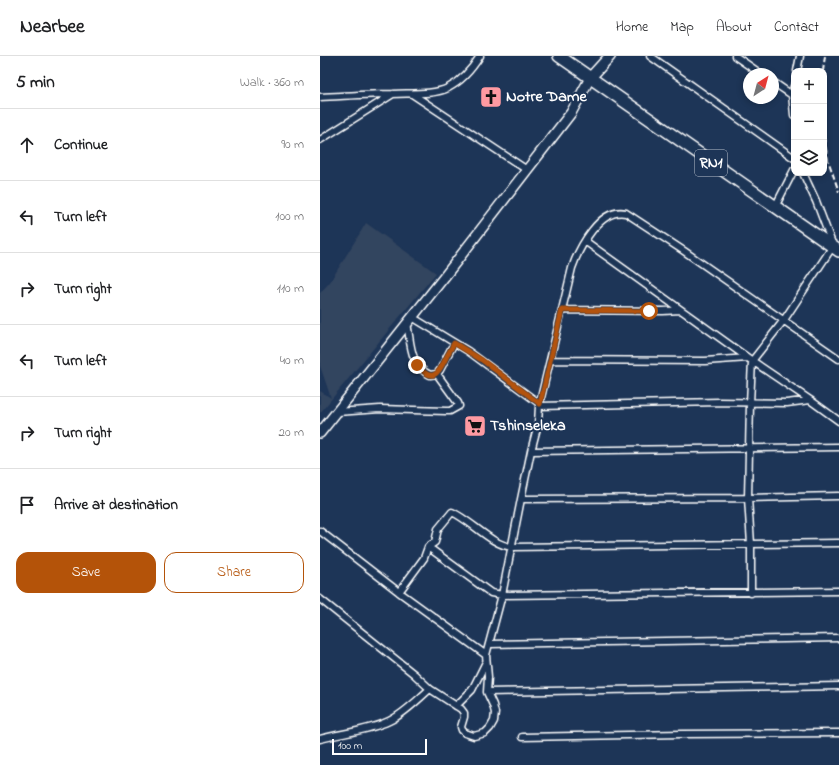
<!DOCTYPE html>
<html lang="en">
<head>
<meta charset="utf-8">
<style>
  body { margin:0; font-family:"Indie Flower",sans-serif; background:#f2f2f2; color:#202124 }
  .controls { position:absolute; right:12px; top:12px; display:grid; overflow:hidden; border-radius:8px; box-shadow:0 2px 6px #0003 }
  .controls button { width:36px; height:36px; display:grid; place-items:center; padding:0; border:0; border-bottom:1px solid #e0e0e0; background:#fff; color:#202124; font:20px sans-serif }
  .compass { position:absolute; left:423px; top:12px; width:36px; height:36px; border-radius:50%; background:#fff; box-shadow:0 2px 6px #0003; rotate:36deg }
  .scale { position:absolute; left:12px; bottom:10px; width:95px; box-sizing:border-box; padding-left:4px; border:2px solid #fff; border-top:0; font-size:11px; line-height:14px; white-space:nowrap; color:#fff; -webkit-text-stroke:3px #1d3557; paint-order:stroke }
  .stop { position:absolute; width:12px; height:12px; margin:-9px; border:3px solid #b45309; border-radius:50%; background:#fff }
  .stop.end { background:#b45309; border-color:#fff; box-shadow:0 1px 4px #0008 }
  .list { margin:0; padding:0; list-style:none }
  h2 { display:flex; justify-content:space-between; align-items:center; height:52px; margin:0; padding:0 16px; font-size:17px }
  h2 small { font-size:13px; font-weight:400; color:#757577 }
  .list li { display:grid; grid-template-columns:26px 1fr auto; gap:12px; align-items:center; box-sizing:border-box; height:72px; padding:0 16px; border-top:1px solid #e0e0e0 }
  .list b { display:block; font-size:15px; white-space:nowrap }
  .list em { font-size:13px; font-style:normal; color:#757577 }
  .actions { display:flex; gap:8px; padding:12px 16px }
  .actions a { flex:1; padding:9px 0; border:1px solid #b45309; border-radius:12px; text-align:center; font-size:14px; color:#b45309 }
  .actions .main { background:#b45309; color:#fff }
  .icon { flex:none; width:22px; height:22px; fill:none; stroke:currentColor; stroke-width:2; stroke-linecap:round; stroke-linejoin:round }
  .map { position:relative; flex:none; width:519px; height:709px; overflow:hidden }
  header { display:flex; align-items:center; gap:24px; box-sizing:border-box; height:56px; padding:0 20px; background:#fff; border-bottom:1px solid #e0e0e0 }
  header strong { font-size:19px }
  nav { display:flex; gap:22px; margin-inline-start:auto; font-size:14px }
  main { display:flex }
  aside { flex:1; background:#fff }
  .map>svg:first-child { display:block }
  .built { fill:#32445e }
  .lines { fill:none; stroke-linecap:round; stroke-linejoin:round }
  .street-casing { stroke:#fff; stroke-width:9 }
  .secondary-casing { stroke:#fff; stroke-width:12 }
  .primary-casing { stroke:#fff; stroke-width:13 }
  .highway-casing { stroke:#fff; stroke-width:14 }
  .street { stroke:#1d3557; stroke-width:6 }
  .secondary { stroke:#1d3557; stroke-width:9 }
  .primary { stroke:#1d3557; stroke-width:10 }
  .highway { stroke:#1d3557; stroke-width:11 }
  .rail { stroke:#fff; stroke-width:2; stroke-dasharray:6 3; stroke-linecap:butt }
  .route { stroke:#b45309; stroke-width:5 }
  .labels { text-anchor:middle; dominant-baseline:central; stroke-width:4; stroke-linejoin:round; paint-order:stroke }
  .shield { fill:#1d3557; stroke:#bbc2cd; stroke-width:1 }
  .shield-label { font-size:15px; font-weight:bold; fill:#fff }
  .poi-label { font-size:16px; font-weight:bold; fill:#fff; stroke:#1d3557; text-anchor:start }
</style>
</head>
<body>
<header>
<strong>Nearbee</strong>
<nav><a>Home</a><a>Map</a><a>About</a><a>Contact</a></nav>
</header>
<main>
<aside>
<h2>5 min<small>Walk · 360 m</small></h2>
<ul class="list">
<li><svg class="icon" aria-label="ahead" viewBox="0 0 24 24"><path d="M12 20V5M6 11l6-6 6 6"/></svg><div><b>Continue</b></div><em>90 m</em></li>
<li><svg class="icon" aria-label="left" viewBox="0 0 24 24"><path d="M17 20v-9H6M10 6l-5 5 5 5"/></svg><div><b>Turn left</b></div><em>100 m</em></li>
<li><svg class="icon" aria-label="right" viewBox="0 0 24 24"><path d="M7 20v-9h11M14 6l5 5-5 5"/></svg><div><b>Turn right</b></div><em>110 m</em></li>
<li><svg class="icon" aria-label="left" viewBox="0 0 24 24"><path d="M17 20v-9H6M10 6l-5 5 5 5"/></svg><div><b>Turn left</b></div><em>40 m</em></li>
<li><svg class="icon" aria-label="right" viewBox="0 0 24 24"><path d="M7 20v-9h11M14 6l5 5-5 5"/></svg><div><b>Turn right</b></div><em>20 m</em></li>
<li><svg class="icon" aria-label="arrive" viewBox="0 0 24 24"><path d="M6 21V4h12l-3 4 3 4H6"/></svg><div><b>Arrive at destination</b></div></li>
</ul>
<div class="actions"><a class="main">Save</a><a>Share</a></div>
</aside>
<div class="map">
<svg width="519" height="709" viewBox="0 0 519 709">
  <rect width="100%" height="100%" fill="#1d3557"/>
  <filter id="ink" filterUnits="userSpaceOnUse"><feTurbulence type="fractalNoise" baseFrequency=".025" numOctaves="2"/><feDisplacementMap in="SourceGraphic" scale="8" xChannelSelector="R" yChannelSelector="G"/><feConvolveMatrix kernelMatrix="1 2 1 2 8 2 1 2 1" color-interpolation-filters="sRGB"/></filter>
  <g filter="url(#ink)">
    <path class="built" d="M 46,167 L 116,217 L 0,357 L 0,335 L 11,342 L 0,310 L 0,237 L 10,226 Z"/>
    <g class="lines">
      <g class="street-casing">
        <path id="street" d="M 330,0 L 474,102
          M 415,0 L 441,18
          M 477,15 L 480,0
          M 453,26 L 472,39
          M 474,30 L 472,39 L 474,59
          M 92,38 L 207,114
          M 0,41 C 24,40 49,38 73,38 C 89,37 114,39 128,32 C 142,25 152,13 160,0
          M 0,84 L 73,38
          M 455,151 L 474,114
          M 265,185 L 428,302 L 490,344 L 519,365
          M 242,254 L 343,255 L 360,254
          M 92,261 L 148,295 L 220,348
          M 87,267 C 91,286 89,309 110,319 L 117,318 L 120,314 L 134,287
          M 230,304 L 385,305 L 428,302
          M 219,350 L 399,346 L 467,347 L 490,344
          M 17,356 L 60,353 L 126,355 L 130,355 L 139,350 L 138,347 L 117,318
          M 211,395 L 519,391
          M 201,443 L 428,442 L 519,440
          M 0,475 L 79,536 L 166,599
          M 108,491 L 164,532 L 171,537 L 182,539 L 519,535
          M 79,536 L 104,502 L 108,491 L 115,486 L 118,473 L 132,456 C 152,465 171,489 192,491 L 519,487
          M 431,537 L 431,488 L 428,442 L 430,347 L 432,305 L 464,264 L 513,190 L 496,145 L 483,117
          M 0,543 L 94,618 L 110,633 L 141,653 L 144,657 L 144,661 L 141,671 L 142,674 L 145,677 L 154,680 L 165,677 L 170,672 L 174,665 L 175,657 L 173,649 L 167,636 L 168,621 L 166,599 L 182,539 L 201,443 L 211,395 L 218,368 L 219,350 L 252,212 C 259,192 280,151 306,157 L 364,195 L 519,303
          M 170,588 L 519,582
          M 167,636 L 519,630
          M 136,650 L 152,634 L 166,606
          M 202,681 L 362,678 L 519,677
          M 0,683 C 22,677 48,675 69,665 C 84,658 97,644 110,633"/>
      </g>
      <g class="secondary-casing">
        <path id="secondary" d="M 0,377 L 125,220 L 251,57 L 270,22"/>
      </g>
      <g class="primary-casing">
        <path id="primary" d="M 270,22 L 290,0"/>
      </g>
      <g class="highway-casing">
        <path id="highway" d="M 239,0 L 519,195"/>
      </g>
      <use href="#street" class="street"/>
      <use href="#secondary" class="secondary"/>
      <use href="#primary" class="primary"/>
      <use href="#highway" class="highway"/>
      <path class="rail" d="M 503,15 L 505,0
        M 504,82 L 508,104 L 519,136"/>
    </g>
  </g>
  <g class="lines" filter="url(#ink)">
    <path class="route" d="M 97,309 C 112,327 118,319 126,302 C 128,297 132,292 134,287 L 162,304 L 220,348 L 242,254 L 329,255"/>
  </g>
  <defs>
    <g id="church-square" transform="scale(1.15)"><rect x="-9" y="-9" width="18" height="18" rx="4" fill="#ff9aa2" stroke="#1d3557"/><path d="M-1.2-6h2.4v3.5h3.3v2.4h-3.3V6h-2.4V-.1h-3.3v-2.4h3.3Z" fill="#111"/></g>
    <g id="supermarket-square" transform="scale(1.15)"><rect x="-9" y="-9" width="18" height="18" rx="4" fill="#ff9aa2" stroke="#1d3557"/><path d="M-6-5.5h2.5l.6 2H6L4.5 2H-2.5L-4.4-4H-6ZM-1.5 3.2a1.3 1.3 0 1 0 .1 0ZM3 3.2a1.3 1.3 0 1 0 .1 0Z" fill="#111"/></g>
  </defs>
  <g fill-rule="evenodd">
    <use href="#church-square" x="171" y="41"/>
    <use href="#supermarket-square" x="155" y="370"/>
  </g>
  <g class="labels">
    <rect class="shield" x="375" y="94" width="32" height="26" rx="3"/>
    <g class="shield-label">
      <text x="391" y="107">RN1</text>
    </g>
    <g class="poi-label">
      <text x="186" y="41">Notre Dame</text>
      <text x="170" y="370">Tshinseleka</text>
    </g>
  </g>
</svg>
<div class="controls">
<button>+</button>
<button>−</button>
<button><svg class="icon" aria-label="layers" viewBox="0 0 24 24"><path d="M12 4l9 5-9 5-9-5zM3 14l9 5 9-5"/></svg></button>
</div>
<svg class="compass" viewBox="-18 -18 36 36"><path d="M0-13l5 13h-10z" fill="#e53935"/><path d="M0 13l5-13h-10z" fill="#757577"/></svg>
<div class="scale">100 m</div>
<div class="stop" style="left:329px;top:255px"></div>
<div class="stop end" style="left:97px;top:309px"></div>
</div>
</main>
</body>
</html>
